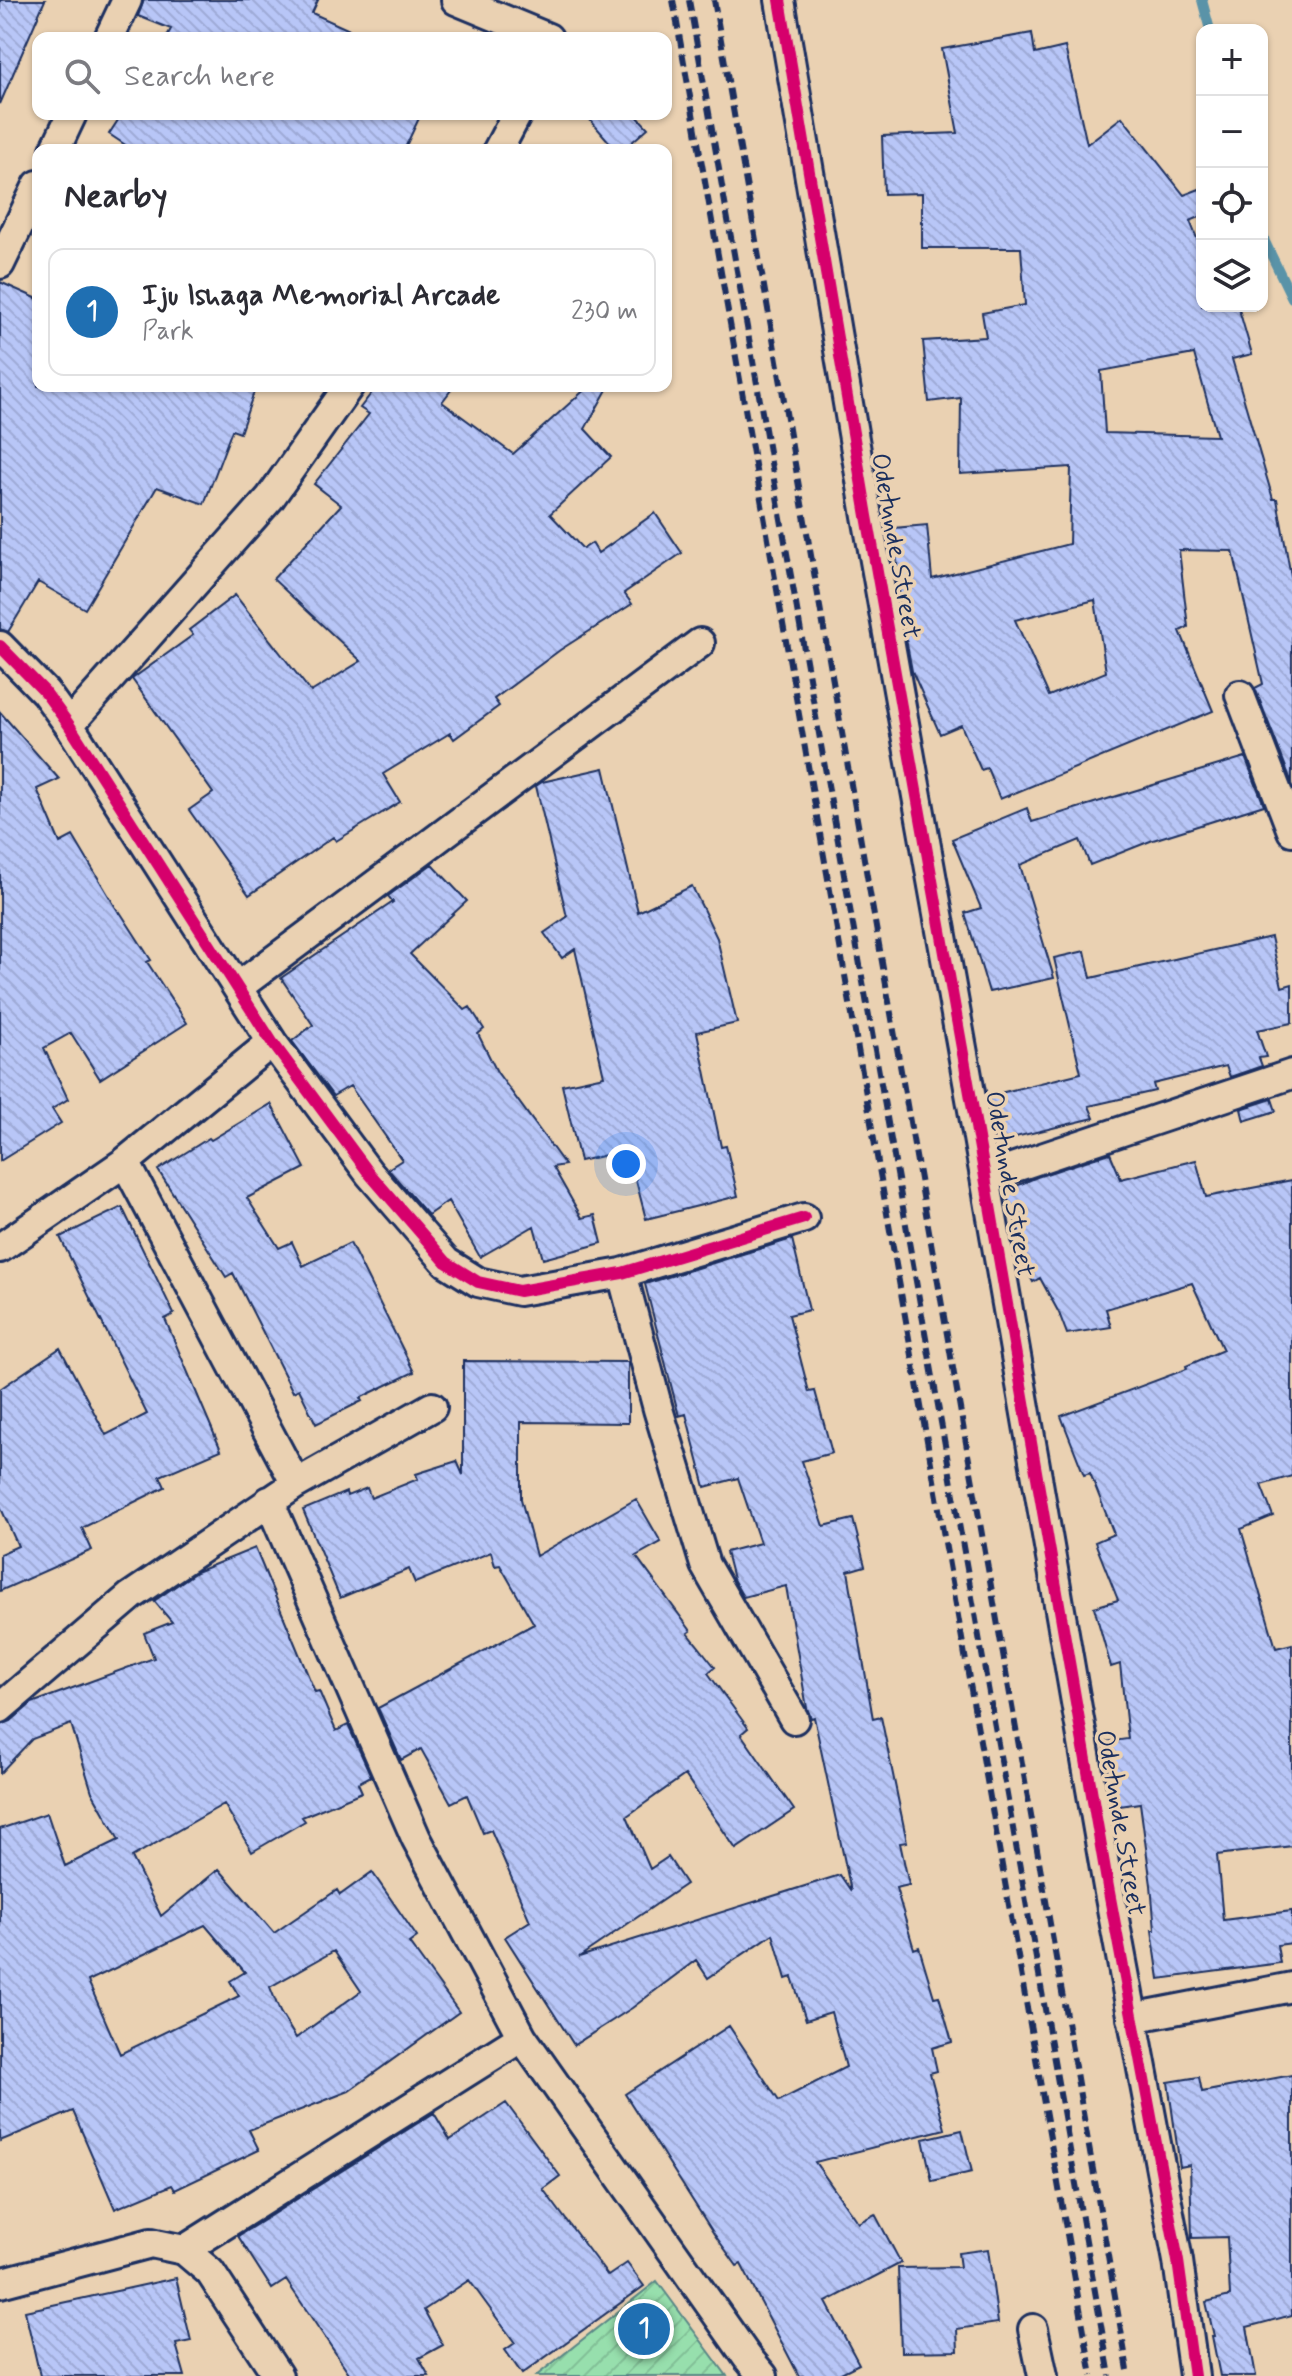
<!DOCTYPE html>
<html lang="en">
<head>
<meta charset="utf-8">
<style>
  body { margin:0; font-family:Mynerve,sans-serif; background:#f2f2f3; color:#2b2b33 }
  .controls { position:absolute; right:24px; top:24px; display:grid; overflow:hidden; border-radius:16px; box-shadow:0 2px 6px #0004 }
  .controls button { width:72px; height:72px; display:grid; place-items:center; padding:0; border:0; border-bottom:2px solid #e1e1e2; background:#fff; color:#2b2b33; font:40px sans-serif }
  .you { position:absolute; left:626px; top:1164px; width:28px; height:28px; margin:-20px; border:6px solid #fff; border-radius:50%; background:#1a73e8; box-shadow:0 0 0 12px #1a73e833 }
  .badge { display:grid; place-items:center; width:52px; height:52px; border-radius:50%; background:#1f6fb2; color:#fff; font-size:26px; font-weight:700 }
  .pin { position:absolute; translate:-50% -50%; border:4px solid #fff; box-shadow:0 2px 8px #0006 }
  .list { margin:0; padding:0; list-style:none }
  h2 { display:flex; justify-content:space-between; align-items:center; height:104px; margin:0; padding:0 32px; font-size:34px }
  h2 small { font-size:26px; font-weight:400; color:#7c7c81 }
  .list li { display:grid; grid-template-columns:52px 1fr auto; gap:24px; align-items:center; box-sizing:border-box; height:128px; margin:0 16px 16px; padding:0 16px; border:2px solid #e1e1e2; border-radius:16px }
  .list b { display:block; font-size:30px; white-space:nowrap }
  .list p { margin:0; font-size:26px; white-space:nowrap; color:#7c7c81 }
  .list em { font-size:26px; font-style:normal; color:#7c7c81 }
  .icon { flex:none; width:44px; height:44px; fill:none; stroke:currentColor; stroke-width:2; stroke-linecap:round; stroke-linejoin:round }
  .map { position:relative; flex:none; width:1292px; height:2376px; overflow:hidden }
  .search { position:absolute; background:#fff; box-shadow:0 2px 6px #0004; left:32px; top:32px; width:640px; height:88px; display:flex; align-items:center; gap:20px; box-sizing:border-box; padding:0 28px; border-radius:16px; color:#7c7c81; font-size:30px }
  .panel { position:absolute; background:#fff; box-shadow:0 2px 6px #0004; left:32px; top:144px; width:640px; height:248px; border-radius:16px }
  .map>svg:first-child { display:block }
  .garden { fill:url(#garden-furrows); stroke:#598786; stroke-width:2 }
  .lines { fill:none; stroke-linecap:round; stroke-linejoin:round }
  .stream { stroke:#5a93a8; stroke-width:10 }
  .building { fill:url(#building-back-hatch); stroke:#1b2f5e; stroke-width:2; fill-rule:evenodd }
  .street-casing { stroke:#1b2f5e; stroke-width:34 }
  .street { stroke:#ead1b2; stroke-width:28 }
  .rail { stroke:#1b2f5e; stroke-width:6; stroke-dasharray:12 6; stroke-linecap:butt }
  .cycleway-casing { stroke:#ead1b2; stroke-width:17 }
  .cycleway { stroke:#d6006c; stroke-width:12 }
  .labels { text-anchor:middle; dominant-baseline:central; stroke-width:7; stroke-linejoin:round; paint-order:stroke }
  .street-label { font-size:26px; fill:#1b2f5e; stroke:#ead1b2 }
</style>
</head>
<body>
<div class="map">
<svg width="1292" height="2376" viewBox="0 0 1292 2376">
  <defs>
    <pattern id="garden-furrows" width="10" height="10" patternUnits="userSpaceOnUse" patternTransform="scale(2)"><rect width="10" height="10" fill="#97dfad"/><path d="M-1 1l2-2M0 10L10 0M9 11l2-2" fill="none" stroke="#82c097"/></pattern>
    <pattern id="building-back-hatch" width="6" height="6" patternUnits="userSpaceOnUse" patternTransform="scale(2)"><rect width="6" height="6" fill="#b8c6f7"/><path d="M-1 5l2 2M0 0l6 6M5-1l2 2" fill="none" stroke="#9eaad6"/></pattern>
  </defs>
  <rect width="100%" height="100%" fill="#ead1b2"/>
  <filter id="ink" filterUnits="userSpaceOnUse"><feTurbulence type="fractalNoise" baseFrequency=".0125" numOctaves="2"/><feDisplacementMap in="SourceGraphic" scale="16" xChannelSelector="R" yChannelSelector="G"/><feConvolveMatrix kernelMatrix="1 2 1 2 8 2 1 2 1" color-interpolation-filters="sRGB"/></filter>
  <g filter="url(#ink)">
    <path class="garden" d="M 657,2281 L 727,2376 L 536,2376 Z"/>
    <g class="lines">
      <path class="stream" d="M 1202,0 L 1210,30
        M 1262,231 L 1265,242 L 1292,298"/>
    </g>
    <path class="building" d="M 0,0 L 45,0 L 0,104 Z
      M 144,0 L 318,0 L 312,13 L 367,38 L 166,38 L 171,29 L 138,16 Z
      M 1032,33 L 1035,54 L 1065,47 L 1087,144 L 1122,117 L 1184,195 L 1202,188 L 1202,216 L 1190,221 L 1202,251 L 1202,306 L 1238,306 L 1252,354 L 1232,359 L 1273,499 L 1277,499 L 1292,582 L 1292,783 L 1255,688 L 1263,684 L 1233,551 L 1179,550 L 1188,627 L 1180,631 L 1213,711 L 1000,799 L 987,768 L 981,770 L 961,725 L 940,734 L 912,671 L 901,612 L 894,528 L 927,525 L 932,579 L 1069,544 L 1071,467 L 960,474 L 961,398 L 929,402 L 923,341 L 986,337 L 982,313 L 1025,305 L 1021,248 L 922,248 L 922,193 L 884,194 L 882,136 L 958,133 L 942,49 ZM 1194,354 L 1217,436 L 1105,433 L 1101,371 ZM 1095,600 L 1106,672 L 1049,696 L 1015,620 Z
      M 122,114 L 421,114 L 404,150 L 133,150 L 109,134 Z
      M 585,114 L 635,114 L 648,128 L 623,150 L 616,150 Z
      M 0,282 L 38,299 L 38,386 L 256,386 L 240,433 L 232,430 L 204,504 L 157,487 L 85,609 L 38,582 L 8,632 L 0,629 Z
      M 377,386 L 454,386 L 442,402 L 513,454 L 589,386 L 609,386 L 585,429 L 611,457 L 550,514 L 583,549 L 592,543 L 598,553 L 655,513 L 682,553 L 624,593 L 632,604 L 560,650 L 494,699 L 499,706 L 454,739 L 450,733 L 383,774 L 400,802 L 336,841 L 333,837 L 249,895 L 189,810 L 213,793 L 132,679 L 193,635 L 189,630 L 235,595 L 311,692 L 361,661 L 273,579 L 341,505 L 314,484 L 369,414 L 360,408 Z
      M 0,712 L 59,779 L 37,789 L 60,843 L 73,836 L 119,913 L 120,912 L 151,960 L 147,962 L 187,1023 L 100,1079 L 71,1033 L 44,1048 L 68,1099 L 52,1109 L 61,1123 L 0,1161 Z
      M 1245,757 L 1264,805 L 1153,840 L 1090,865 L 1080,840 L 1020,865 L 1054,978 L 989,992 L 965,913 L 981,908 L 952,839 L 1027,808 L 1032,822 Z
      M 604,768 L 638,912 L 692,886 L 717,938 L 737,1023 L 697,1032 L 721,1147 L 726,1146 L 738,1196 L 646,1219 L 628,1150 L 580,1161 L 562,1085 L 604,1076 L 575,949 L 562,958 L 544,933 L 567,917 L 536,786 L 542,782 Z
      M 432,864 L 467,901 L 410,954 L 465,1010 L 470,1007 L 484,1029 L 478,1034 L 497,1072 L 565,1165 L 553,1167 L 582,1218 L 595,1215 L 602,1243 L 543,1259 L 534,1226 L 480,1257 L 448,1201 L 428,1215 L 388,1169 L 402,1160 L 350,1086 L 333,1096 L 292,1041 L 313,1025 L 281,978 L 393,902 L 388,896 Z
      M 1271,937 L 1282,987 L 1292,984 L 1292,1023 L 1257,1030 L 1266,1057 L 1259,1058 L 1262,1066 L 1230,1077 L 1226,1066 L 1153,1084 L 1155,1091 L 1089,1106 L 1094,1118 L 999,1141 L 988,1096 L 1081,1073 L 1054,958 L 1085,951 L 1091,978 Z
      M 1272,1099 L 1276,1111 L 1244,1121 L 1241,1109 Z
      M 271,1104 L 305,1168 L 247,1198 L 279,1248 L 292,1242 L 303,1266 L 350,1243 L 414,1372 L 360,1398 L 362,1401 L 316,1424 L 299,1389 L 293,1392 L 233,1273 L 226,1277 L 158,1170 L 209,1138 L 211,1140 Z
      M 1110,1153 L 1121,1179 L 1196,1160 L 1206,1197 L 1292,1180 L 1292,1476 L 1261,1485 L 1273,1516 L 1241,1529 L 1276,1648 L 1292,1644 L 1292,1846 L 1217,1855 L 1223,1920 L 1292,1911 L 1292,1943 L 1277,1945 L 1280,1963 L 1159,1979 L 1152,1930 L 1155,1930 L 1151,1885 L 1140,1803 L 1112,1807 L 1105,1742 L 1128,1739 L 1120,1664 L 1111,1667 L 1094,1607 L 1118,1600 L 1095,1542 L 1114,1534 L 1090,1473 L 1084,1475 L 1061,1416 L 1187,1369 L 1186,1366 L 1223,1350 L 1192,1283 L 1106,1309 L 1111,1327 L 1067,1334 L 1059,1313 L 1040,1278 L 1033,1282 L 1014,1244 L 1012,1234 L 1019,1231 L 1005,1191 L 1037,1177 Z
      M 122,1207 L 174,1314 L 165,1319 L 221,1450 L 160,1476 L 165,1487 L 82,1528 L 92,1550 L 0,1591 L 0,1554 L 18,1546 L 0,1506 L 0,1389 L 60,1348 L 106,1435 L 147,1414 L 60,1237 Z
      M 792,1239 L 809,1310 L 789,1315 L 809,1392 L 815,1391 L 832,1453 L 802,1461 L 824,1526 L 853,1519 L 865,1566 L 848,1571 L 873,1719 L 881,1717 L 907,1842 L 900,1843 L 909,1885 L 896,1888 L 914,1949 L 919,1947 L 934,1997 L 939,1996 L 952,2042 L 932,2048 L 937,2071 L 930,2073 L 945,2129 L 815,2162 L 858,2223 L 875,2214 L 901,2263 L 826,2302 L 859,2364 L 835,2376 L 799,2376 L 741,2264 L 737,2266 L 714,2234 L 625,2094 L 729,2026 L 779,2101 L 846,2067 L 831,2012 L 806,2020 L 792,1977 L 786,1979 L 773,1934 L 708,1978 L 696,1960 L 632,2008 L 574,2045 L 505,1937 L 530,1921 L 491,1830 L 483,1833 L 467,1795 L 451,1803 L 421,1749 L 401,1760 L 378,1708 L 534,1624 L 500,1565 L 495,1566 L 491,1552 L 415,1583 L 409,1569 L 340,1598 L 303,1510 L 346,1492 L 347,1496 L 367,1488 L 371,1498 L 418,1479 L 416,1474 L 457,1461 L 463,1475 L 463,1361 L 628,1362 L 628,1423 L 521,1422 L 521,1499 L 536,1556 L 636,1499 L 661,1542 L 636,1556 L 691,1631 L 688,1633 L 715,1667 L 708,1673 L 748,1728 L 741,1734 L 794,1810 L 736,1849 L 685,1775 L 627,1816 L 650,1869 L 668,1857 L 686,1884 L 579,1957 L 840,1875 L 851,1891 L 814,1717 L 811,1718 L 807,1708 L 786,1586 L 743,1597 L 733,1579 L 726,1552 L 760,1543 L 738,1478 L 705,1487 L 686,1414 L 679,1416 L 645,1284 Z
      M 255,1548 L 315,1692 L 319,1691 L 336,1731 L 348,1725 L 371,1776 L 358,1783 L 362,1792 L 302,1817 L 305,1821 L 252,1852 L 224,1804 L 132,1857 L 161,1916 L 219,1869 L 274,1933 L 337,1890 L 340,1895 L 372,1872 L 417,1937 L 409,1943 L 459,2012 L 349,2091 L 249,2130 L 259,2150 L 175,2190 L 172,2185 L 115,2209 L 73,2111 L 0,2141 L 0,1829 L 47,1813 L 65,1866 L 119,1840 L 92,1792 L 71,1724 L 32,1739 L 0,1773 L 0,1725 L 11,1721 L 32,1703 L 154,1658 L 144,1633 L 172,1622 L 154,1601 L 196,1572 ZM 205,1925 L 245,1972 L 230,1981 L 239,1996 L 120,2054 L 88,1981 ZM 334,1951 L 361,1991 L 296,2038 L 280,2012 L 270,1987 Z
      M 1292,2075 L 1292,2315 L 1247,2327 L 1256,2376 L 1220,2376 L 1212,2336 L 1214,2336 L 1206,2302 L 1230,2296 L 1227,2237 L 1192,2238 L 1190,2165 L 1180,2167 L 1168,2082 L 1199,2077 L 1202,2092 Z
      M 506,2103 L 560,2176 L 543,2189 L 608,2276 L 627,2263 L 644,2286 L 522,2374 L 505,2350 L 515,2343 L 469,2280 L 424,2310 L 443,2345 L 419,2358 L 429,2376 L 351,2376 L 286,2280 L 272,2289 L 238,2236 L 434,2113 L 450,2140 Z
      M 962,2130 L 972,2172 L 932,2181 L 923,2139 Z
      M 988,2249 L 998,2323 L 957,2329 L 958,2351 L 901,2352 L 898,2268 L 960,2267 L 958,2253 Z
      M 176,2278 L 191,2341 L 176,2344 L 185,2376 L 40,2376 L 25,2311 Z"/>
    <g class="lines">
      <g class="street-casing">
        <path id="street" d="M 456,0 L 548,38
          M 780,0 L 867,516 L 985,1177 L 1108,1887 L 1178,2261 L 1194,2376
          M 109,38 L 127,0
          M 55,150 L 72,114
          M 498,150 L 517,114
          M 0,264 L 38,185
          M 0,646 L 45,692 L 69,725 L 272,1042 L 369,1173 L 446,1262 L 478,1282 L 519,1291 L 622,1273 L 804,1218
          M 1240,695 L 1292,831
          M 69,725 L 270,498 L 349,386
          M 238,987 L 700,643
          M 125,1162 L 296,1484
          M 985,1177 L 1292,1074
          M 0,1248 L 125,1162 L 272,1042
          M 622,1273 L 658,1409 L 705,1565 L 794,1719
          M 269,1501 L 416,1838 L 522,2037 L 747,2357 L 763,2376
          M 0,1708 L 131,1596 L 296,1484 L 432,1407
          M 1132,2018 L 1292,1987
          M 184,2250 L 522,2037
          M 0,2283 L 151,2243 L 184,2250 L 210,2272 L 278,2376
          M 1033,2329 L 1043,2376"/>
      </g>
      <use href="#street" class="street"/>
      <path class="rail" d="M 673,0 L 1092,2376
        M 689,0 L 1110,2376
        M 714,0 L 1129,2376"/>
      <g class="cycleway-casing">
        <path id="cycleway" d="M 780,0 L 867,516 L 985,1177 L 1108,1887 L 1178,2261 L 1194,2376
          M 0,646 L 45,692 L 69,725 L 272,1042 L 369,1173 L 446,1262 L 478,1282 L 519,1291 L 622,1273 L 804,1218"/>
      </g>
      <use href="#cycleway" class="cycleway"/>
    </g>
  </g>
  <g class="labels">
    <g class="street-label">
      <text transform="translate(895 546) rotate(80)">Odetunde Street</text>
      <text transform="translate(1009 1184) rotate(80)">Odetunde Street</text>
      <text transform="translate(1120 1823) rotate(80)">Odetunde Street</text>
    </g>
  </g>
</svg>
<div class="controls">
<button>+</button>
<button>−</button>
<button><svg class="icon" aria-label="locate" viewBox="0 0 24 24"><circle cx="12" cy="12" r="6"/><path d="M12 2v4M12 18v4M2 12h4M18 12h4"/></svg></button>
<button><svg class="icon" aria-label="layers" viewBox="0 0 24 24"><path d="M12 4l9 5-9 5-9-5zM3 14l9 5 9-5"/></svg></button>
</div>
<div class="you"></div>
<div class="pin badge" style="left:644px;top:2329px">1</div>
<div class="search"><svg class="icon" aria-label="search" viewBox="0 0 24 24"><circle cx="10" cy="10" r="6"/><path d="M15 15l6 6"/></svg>Search here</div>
<section class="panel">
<h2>Nearby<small></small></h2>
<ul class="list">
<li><span class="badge">1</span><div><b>Iju Ishaga Memorial Arcade</b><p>Park</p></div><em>230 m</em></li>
</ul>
</section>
</div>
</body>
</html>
